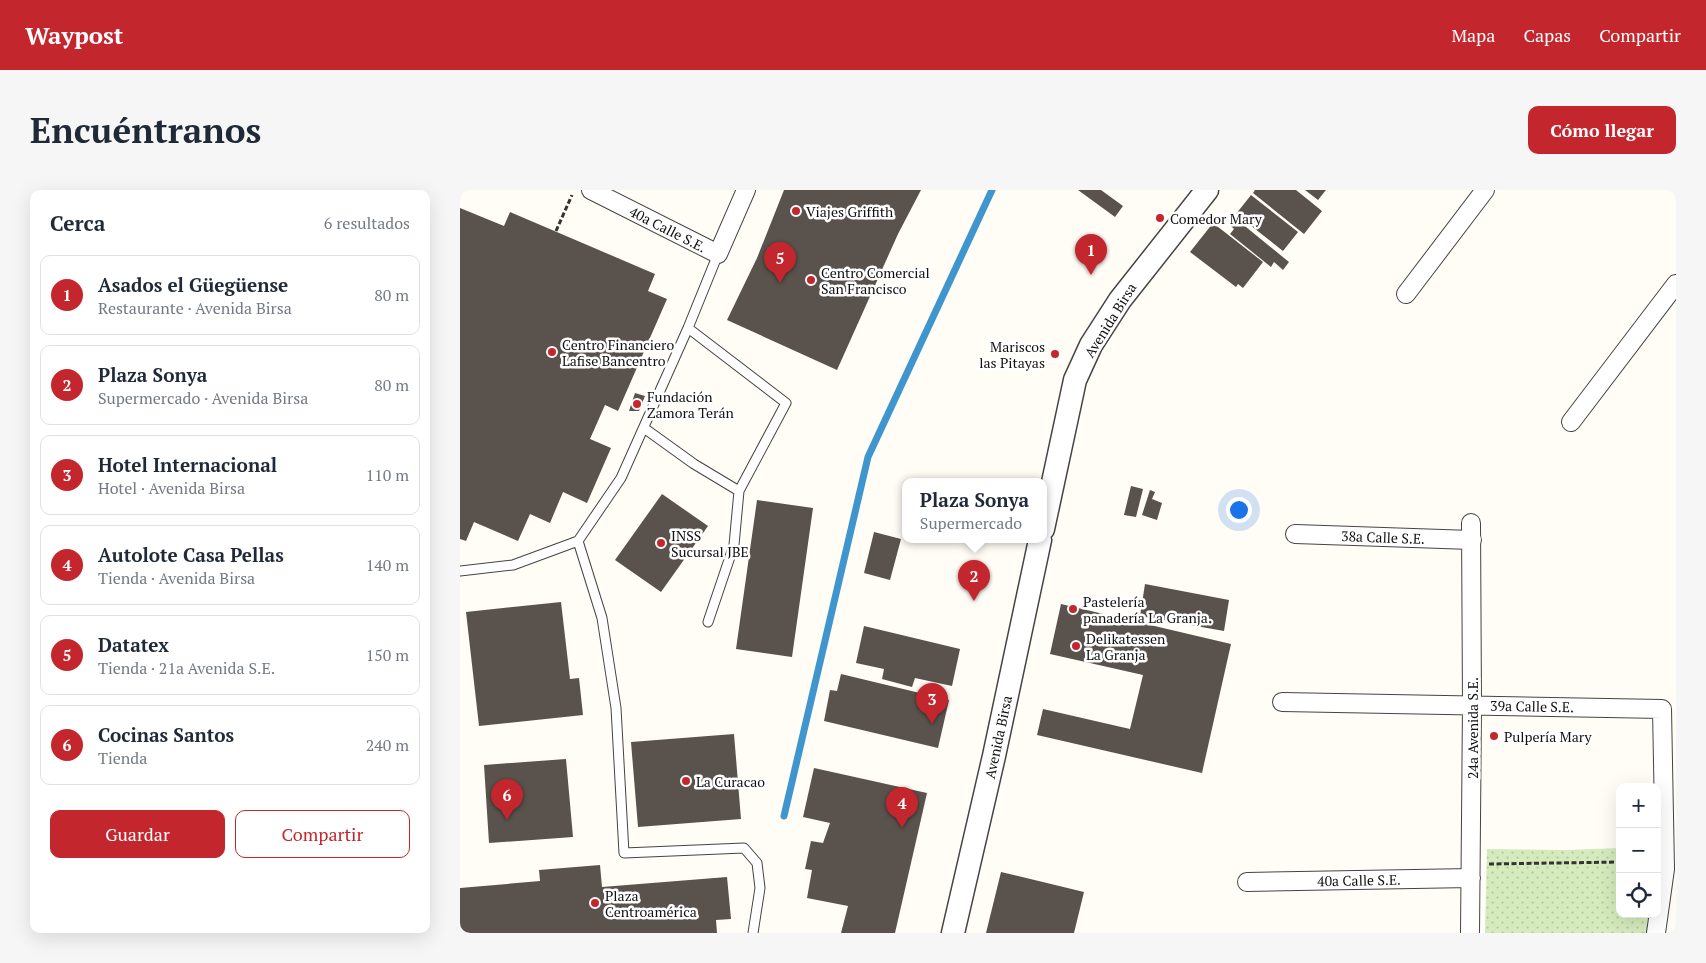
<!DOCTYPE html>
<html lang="es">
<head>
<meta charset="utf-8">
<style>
  body { margin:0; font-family:"PT Serif",serif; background:#f6f6f7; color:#1f2937 }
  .controls { position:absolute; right:15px; bottom:15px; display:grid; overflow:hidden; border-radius:10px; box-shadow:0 5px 20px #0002 }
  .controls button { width:45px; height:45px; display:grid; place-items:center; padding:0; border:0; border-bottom:1px solid #e0e1e3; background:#fff; color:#1f2937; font:25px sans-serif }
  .you { position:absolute; left:778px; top:319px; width:18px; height:18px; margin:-12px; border:4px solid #fff; border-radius:50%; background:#1a73e8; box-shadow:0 0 0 8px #1a73e833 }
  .badge { display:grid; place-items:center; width:32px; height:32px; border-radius:50%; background:#c4262e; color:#fff; font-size:16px; font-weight:700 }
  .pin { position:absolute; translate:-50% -41px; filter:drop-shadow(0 1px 2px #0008) }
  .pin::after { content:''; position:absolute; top:26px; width:18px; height:15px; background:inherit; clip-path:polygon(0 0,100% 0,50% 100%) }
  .popup { position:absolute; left:442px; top:288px; width:145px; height:65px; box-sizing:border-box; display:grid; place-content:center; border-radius:10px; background:#fff; filter:drop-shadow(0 1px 4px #0005); font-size:16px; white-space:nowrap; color:#747a83 }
  .popup b { font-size:19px; color:#1f2937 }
  .popup::after { content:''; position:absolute; left:50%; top:100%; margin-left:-10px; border:10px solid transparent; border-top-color:#fff }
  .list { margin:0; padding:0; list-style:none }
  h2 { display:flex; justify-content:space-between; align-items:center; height:65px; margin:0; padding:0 20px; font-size:21px }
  h2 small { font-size:16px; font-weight:400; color:#747a83 }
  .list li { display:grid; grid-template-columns:32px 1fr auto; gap:15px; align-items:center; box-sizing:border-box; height:80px; margin:0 10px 10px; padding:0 10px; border:1px solid #e0e1e3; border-radius:10px }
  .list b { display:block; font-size:19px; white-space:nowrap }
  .list p { margin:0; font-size:16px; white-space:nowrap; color:#747a83 }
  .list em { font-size:16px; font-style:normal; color:#747a83 }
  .actions { display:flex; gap:10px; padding:15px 20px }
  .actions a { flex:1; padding:11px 0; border:1px solid #c4262e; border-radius:10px; text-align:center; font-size:18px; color:#c4262e }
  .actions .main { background:#c4262e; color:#fff }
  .icon { flex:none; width:28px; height:28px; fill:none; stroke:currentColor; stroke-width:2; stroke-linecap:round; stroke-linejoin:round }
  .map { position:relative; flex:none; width:1216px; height:743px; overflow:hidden; border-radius:10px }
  header { display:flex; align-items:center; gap:30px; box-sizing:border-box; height:70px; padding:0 25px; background:#c4262e; color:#fff }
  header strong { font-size:24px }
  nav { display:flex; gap:28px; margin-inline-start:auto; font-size:18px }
  .intro { display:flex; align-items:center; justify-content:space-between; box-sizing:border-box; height:120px; padding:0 30px }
  h1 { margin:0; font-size:35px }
  .button { padding:12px 22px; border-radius:10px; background:#c4262e; color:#fff; font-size:18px; font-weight:700 }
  main { display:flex; gap:30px; padding:0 30px }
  aside { flex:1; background:#fff; border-radius:10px; box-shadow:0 5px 20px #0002 }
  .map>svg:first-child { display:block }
  .park { fill:url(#park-dots) }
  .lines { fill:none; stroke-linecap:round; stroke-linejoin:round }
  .stream { stroke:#3f96cf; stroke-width:7 }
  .building { fill:#5a524d }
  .service-casing { stroke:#444; stroke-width:11 }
  .minor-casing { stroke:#444; stroke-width:20 }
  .tertiary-casing { stroke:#444; stroke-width:25 }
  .path { stroke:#333; stroke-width:3; stroke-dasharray:5 2.5; stroke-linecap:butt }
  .service { stroke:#fff; stroke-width:9 }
  .minor { stroke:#fff; stroke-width:18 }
  .tertiary { stroke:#fff; stroke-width:22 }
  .poi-dot { fill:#c4262e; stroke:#fff; stroke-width:2 }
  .labels { text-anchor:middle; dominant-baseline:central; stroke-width:5; stroke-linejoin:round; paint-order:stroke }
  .poi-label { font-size:14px; fill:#111; stroke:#fff; text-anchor:start }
  .street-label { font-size:14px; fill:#111; stroke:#fff }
</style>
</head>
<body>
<header>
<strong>Waypost</strong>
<nav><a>Mapa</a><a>Capas</a><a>Compartir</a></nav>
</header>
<div class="intro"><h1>Encuéntranos</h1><a class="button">Cómo llegar</a></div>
<main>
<aside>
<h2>Cerca<small>6 resultados</small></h2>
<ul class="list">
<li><span class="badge">1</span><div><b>Asados el Güegüense</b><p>Restaurante · Avenida Birsa</p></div><em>80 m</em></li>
<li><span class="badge">2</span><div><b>Plaza Sonya</b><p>Supermercado · Avenida Birsa</p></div><em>80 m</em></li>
<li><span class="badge">3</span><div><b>Hotel Internacional</b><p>Hotel · Avenida Birsa</p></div><em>110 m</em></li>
<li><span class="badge">4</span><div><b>Autolote Casa Pellas</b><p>Tienda · Avenida Birsa</p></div><em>140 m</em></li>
<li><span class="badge">5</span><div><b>Datatex</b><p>Tienda · 21a Avenida S.E.</p></div><em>150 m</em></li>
<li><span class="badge">6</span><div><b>Cocinas Santos</b><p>Tienda</p></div><em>240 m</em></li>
</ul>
<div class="actions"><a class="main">Guardar</a><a>Compartir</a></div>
</aside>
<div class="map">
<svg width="1216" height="743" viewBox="0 0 1216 743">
  <defs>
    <pattern id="park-dots" width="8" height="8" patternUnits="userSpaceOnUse" patternTransform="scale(1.25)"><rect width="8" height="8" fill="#d5ebbd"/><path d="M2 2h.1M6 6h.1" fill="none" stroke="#b6c8a1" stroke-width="1.8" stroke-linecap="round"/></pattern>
  </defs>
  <rect width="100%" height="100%" fill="#fffdf5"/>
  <path class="park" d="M 1160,658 L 1160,724 L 1188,724 L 1187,743 L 1025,743 L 1027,659 L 1106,660 Z"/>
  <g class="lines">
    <path class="stream" d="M 324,626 L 408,267 L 532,0"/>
  </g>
  <path class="building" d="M 324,0 L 461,0 L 438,44 L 377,180 L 267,130 L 297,68 Z
    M 618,0 L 641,0 L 663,16 L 655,27 Z
    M 795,0 L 836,0 L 862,21 L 844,44 L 793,3 Z
    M 845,0 L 866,0 L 858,10 Z
    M 791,5 L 838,42 L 823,61 L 776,24 Z
    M 0,18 L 44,36 L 50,22 L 195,84 L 188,101 L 207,109 L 158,221 L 145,215 L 130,249 L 151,258 L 127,313 L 103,302 L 90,333 L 70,324 L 58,351 L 14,332 L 6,351 L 0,349 Z
    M 775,28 L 829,72 L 823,80 L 814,72 L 811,77 L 770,44 L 774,39 L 770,35 Z
    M 753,33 L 803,72 L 783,98 L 778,94 L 776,97 L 730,62 Z
    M 175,203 L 185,206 L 179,221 L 169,221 Z
    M 671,296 L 683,299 L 676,327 L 664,325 Z
    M 690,300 L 695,302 L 692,309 L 702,313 L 697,330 L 682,325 Z
    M 202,304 L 248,336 L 201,402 L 155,370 Z
    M 297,310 L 353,318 L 332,467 L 276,459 Z
    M 414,342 L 441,349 L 430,390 L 404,383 Z
    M 685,394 L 769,410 L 764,441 L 680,426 Z
    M 101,412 L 110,489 L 119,488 L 123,525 L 19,536 L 6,422 Z
    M 601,414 L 771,454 L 742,583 L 577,545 L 583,519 L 670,539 L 683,485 L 590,464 Z
    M 404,436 L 500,459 L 492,496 L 455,488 L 452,497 L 422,489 L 424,479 L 396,473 Z
    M 381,484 L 489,510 L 478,558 L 364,531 L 370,500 L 377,501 Z
    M 274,544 L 281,629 L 178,637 L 171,552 Z
    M 106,569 L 113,647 L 29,653 L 24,575 Z
    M 354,578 L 467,603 L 435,743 L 381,743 L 388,716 L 347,708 L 352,680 L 345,679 L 351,651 L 363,653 L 370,633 L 343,627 Z
    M 140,675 L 142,697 L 267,687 L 271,729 L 256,730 L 257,743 L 0,743 L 0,698 L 80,691 L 79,680 Z
    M 541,682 L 624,702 L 614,743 L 526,743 Z"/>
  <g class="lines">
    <g class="service-casing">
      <path id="service" d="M 228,138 L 326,213 L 279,301 L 274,355 L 248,432
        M 184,238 L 234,274 L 279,301
        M 118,351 L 142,428 L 156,518 L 164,663 L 284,658 L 297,673 L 300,698 L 293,743
        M 0,381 L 53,375 L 118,351 L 161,288 L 228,138 L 258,64"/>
    </g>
    <g class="minor-casing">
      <path id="minor" d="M 131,0 L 258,64 L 286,0
        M 946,104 L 1025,0
        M 1111,232 L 1216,94
        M 835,344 L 1012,350
        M 822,512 L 1202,519 L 1205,679 L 1196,743
        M 787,692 L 1011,688
        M 1010,743 L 1012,515 L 1011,333"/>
    </g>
    <g class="tertiary-casing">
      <path id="tertiary" d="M 583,339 L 615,190 L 631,155 L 660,110 L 747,0
        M 493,743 L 534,566 L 580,350"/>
    </g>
    <path class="path" d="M 96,41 L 112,5
      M 1029,674 L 1160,672"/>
    <use href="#service" class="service"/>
    <use href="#minor" class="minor"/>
    <use href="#tertiary" class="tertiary"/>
  </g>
  <g class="poi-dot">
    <circle cx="336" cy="21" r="5"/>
    <circle cx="700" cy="28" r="5"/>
    <circle cx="351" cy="90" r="5"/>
    <circle cx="92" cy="162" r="5"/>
    <circle cx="595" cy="164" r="5"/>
    <circle cx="177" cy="214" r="5"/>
    <circle cx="201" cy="353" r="5"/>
    <circle cx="613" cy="419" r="5"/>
    <circle cx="616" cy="456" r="5"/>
    <circle cx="1034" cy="546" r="5"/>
    <circle cx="226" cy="591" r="5"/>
    <circle cx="135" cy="713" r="5"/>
  </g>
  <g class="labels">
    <g class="poi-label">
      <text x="346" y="21">Viajes Griffith</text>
      <text x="710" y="28">Comedor Mary</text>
      <text x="361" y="82">Centro Comercial<tspan x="361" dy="16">San Francisco</tspan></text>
      <text x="102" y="154">Centro Financiero<tspan x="102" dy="16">Lafise Bancentro</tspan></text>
      <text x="585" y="156" text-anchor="end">Mariscos<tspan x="585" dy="16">las Pitayas</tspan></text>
      <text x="187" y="206">Fundación<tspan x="187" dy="16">Zamora Terán</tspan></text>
      <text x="211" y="345">INSS<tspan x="211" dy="16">Sucursal JBE</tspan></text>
      <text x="623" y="411">Pastelería<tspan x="623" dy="16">panadería La Granja.</tspan></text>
      <text x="626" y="448">Delikatessen<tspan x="626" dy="16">La Granja</tspan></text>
      <text x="1044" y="546">Pulpería Mary</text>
      <text x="236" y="591">La Curacao</text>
      <text x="145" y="705">Plaza<tspan x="145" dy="16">Centroamérica</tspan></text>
    </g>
    <g class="street-label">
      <text transform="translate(208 39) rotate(27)">40a Calle S.E.</text>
      <text transform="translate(650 130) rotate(-58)">Avenida Birsa</text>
      <text transform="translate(923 347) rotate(2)">38a Calle S.E.</text>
      <text transform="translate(1072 516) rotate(1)">39a Calle S.E.</text>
      <text transform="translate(1012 538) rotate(-90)">24a Avenida S.E.</text>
      <text transform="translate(538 547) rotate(-78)">Avenida Birsa</text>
      <text transform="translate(899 690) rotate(-1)">40a Calle S.E.</text>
    </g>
  </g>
</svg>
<div class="controls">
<button>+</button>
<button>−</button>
<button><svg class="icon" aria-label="locate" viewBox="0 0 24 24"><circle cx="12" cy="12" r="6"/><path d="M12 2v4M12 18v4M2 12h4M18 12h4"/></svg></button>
</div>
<div class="you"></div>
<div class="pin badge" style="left:631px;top:85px">1</div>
<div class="pin badge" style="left:514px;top:411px">2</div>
<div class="popup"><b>Plaza Sonya</b>Supermercado</div>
<div class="pin badge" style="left:472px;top:534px">3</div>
<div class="pin badge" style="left:442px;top:638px">4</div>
<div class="pin badge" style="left:320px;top:93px">5</div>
<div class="pin badge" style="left:47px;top:630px">6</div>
</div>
</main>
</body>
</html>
